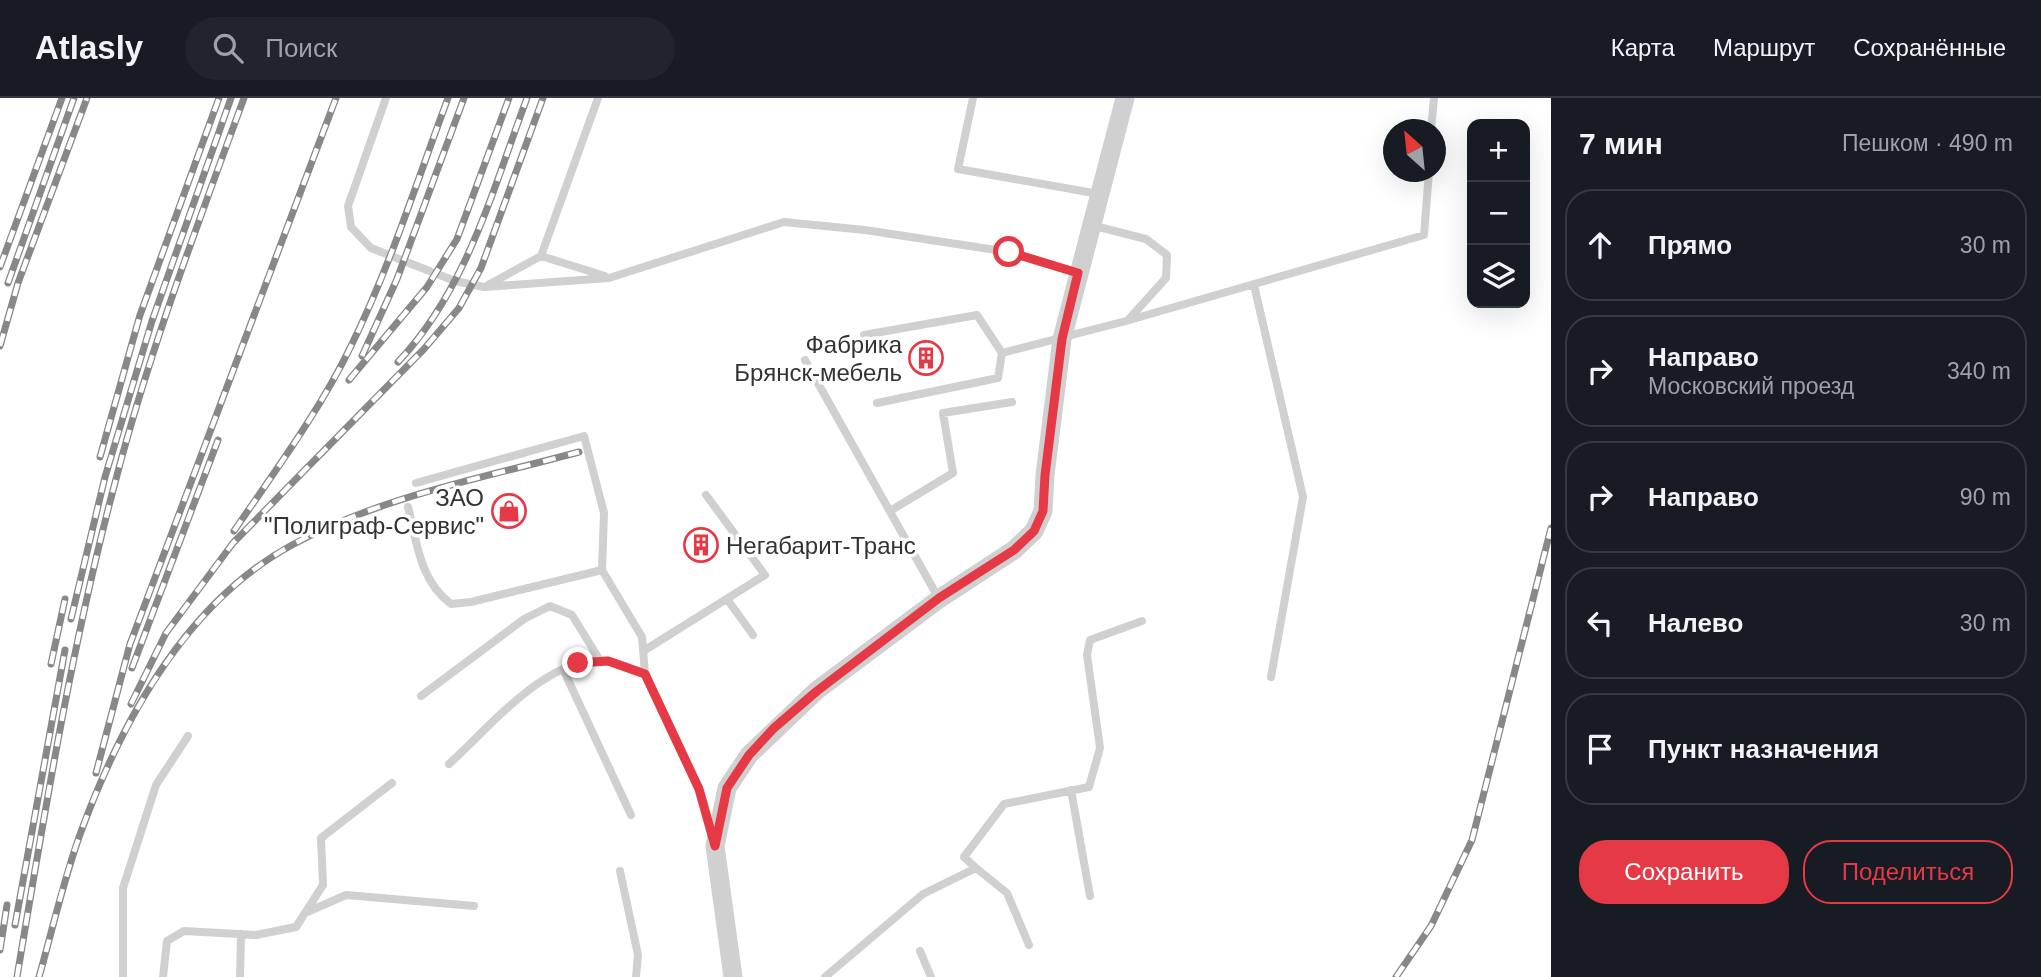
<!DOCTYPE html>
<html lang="ru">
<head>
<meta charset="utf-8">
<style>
  body { margin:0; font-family:Helvetica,sans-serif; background:#20242c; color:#f1f3f6 }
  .controls { position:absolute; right:21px; top:21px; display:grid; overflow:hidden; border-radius:14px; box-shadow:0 7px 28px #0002 }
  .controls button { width:63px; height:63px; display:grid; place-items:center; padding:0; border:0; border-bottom:2px solid #363941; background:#171b24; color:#f1f3f6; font:35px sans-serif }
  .compass { position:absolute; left:1383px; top:21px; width:63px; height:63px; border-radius:50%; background:#171b24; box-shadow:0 7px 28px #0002; rotate:333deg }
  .stop { position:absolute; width:21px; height:21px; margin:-16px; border:5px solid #e63946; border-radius:50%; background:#fff }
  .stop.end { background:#e63946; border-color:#fff; box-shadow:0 2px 7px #0008 }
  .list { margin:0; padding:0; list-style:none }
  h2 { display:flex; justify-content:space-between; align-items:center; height:91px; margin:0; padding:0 28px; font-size:30px }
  h2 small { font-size:23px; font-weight:400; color:#9ea1a6 }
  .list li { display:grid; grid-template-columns:46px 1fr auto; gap:21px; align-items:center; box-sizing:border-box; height:112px; margin:0 14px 14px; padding:0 14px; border:2px solid #363941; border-radius:28px }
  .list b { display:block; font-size:26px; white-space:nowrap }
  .list p { margin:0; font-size:23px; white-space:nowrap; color:#9ea1a6 }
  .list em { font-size:23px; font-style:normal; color:#9ea1a6 }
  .actions { display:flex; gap:14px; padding:21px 28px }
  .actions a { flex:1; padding:16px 0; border:2px solid #e63946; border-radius:28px; text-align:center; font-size:24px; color:#e63946 }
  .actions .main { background:#e63946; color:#fff }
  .icon { flex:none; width:38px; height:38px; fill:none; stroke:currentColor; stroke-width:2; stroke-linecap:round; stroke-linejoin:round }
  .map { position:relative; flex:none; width:1551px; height:879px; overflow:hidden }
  header { display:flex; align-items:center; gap:42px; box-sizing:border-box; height:98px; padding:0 35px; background:#171b24; border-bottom:2px solid #363941 }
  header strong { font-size:33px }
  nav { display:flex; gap:38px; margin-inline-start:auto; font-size:24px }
  .search { width:490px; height:63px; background:#20242c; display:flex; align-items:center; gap:18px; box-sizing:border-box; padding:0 24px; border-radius:38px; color:#9ea1a6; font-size:26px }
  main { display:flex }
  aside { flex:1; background:#171b24 }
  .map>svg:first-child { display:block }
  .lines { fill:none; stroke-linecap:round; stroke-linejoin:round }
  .service { stroke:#d0d0d0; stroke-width:8 }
  .tertiary { stroke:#d0d0d0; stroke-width:19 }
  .rail-casing { stroke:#888; stroke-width:7 }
  .rail { stroke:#fff; stroke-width:4.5; stroke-dasharray:13; stroke-linecap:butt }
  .route { stroke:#e63946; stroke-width:9 }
  .labels { text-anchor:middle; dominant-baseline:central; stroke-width:7; stroke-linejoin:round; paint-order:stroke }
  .poi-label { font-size:24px; fill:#333; stroke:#fff; text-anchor:end }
</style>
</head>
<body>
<header>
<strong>Atlasly</strong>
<div class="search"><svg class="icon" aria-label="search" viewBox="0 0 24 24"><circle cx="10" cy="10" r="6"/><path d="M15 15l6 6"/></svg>Поиск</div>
<nav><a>Карта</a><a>Маршрут</a><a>Сохранённые</a></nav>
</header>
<main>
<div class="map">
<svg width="1551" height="879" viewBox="0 0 1551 879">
  <rect width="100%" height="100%" fill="#fff"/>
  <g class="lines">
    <path class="service" d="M 386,0 L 348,108 L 351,129 L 371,150 L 455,183 L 484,189 L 609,180 L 784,124 L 865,132 L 1009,154 L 1078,175
      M 973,0 L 958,71 L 1099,96
      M 1431,32 L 1434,0
      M 1091,127 L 1146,141 L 1167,157 L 1166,180 L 1129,221
      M 541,158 L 605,178
      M 488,187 L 541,158 L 598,0
      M 1254,187 L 1303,399 L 1271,579
      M 864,237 L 977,217 L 1002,255 L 1126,223 L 1424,137 L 1429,74
      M 805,262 L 939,501
      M 877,305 L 998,280 L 1002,255
      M 416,385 L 584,338 L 604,415 L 602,472 L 642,539 L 645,576 L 699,691 L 712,739
      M 408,409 C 417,445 420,483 451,506 L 471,504 L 602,472
      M 890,413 L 953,375 L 943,315 L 1012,304
      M 727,501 L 753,537
      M 645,552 L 765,477 L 706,397
      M 563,571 L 631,717
      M 421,598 L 524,521 L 550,508 L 572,517 L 601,564
      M 449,666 C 488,631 551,553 609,563 C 621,566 634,572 645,576
      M 1071,692 L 1090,798
      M 976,770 L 1007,795 L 1029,847
      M 620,773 L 638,857 L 636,879
      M 305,815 L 346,797 L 474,808
      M 920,853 L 931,879
      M 123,879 L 123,790 L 156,687 L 188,638
      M 163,879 L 167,843 L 184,833 L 256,837 L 296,829 L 323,787 L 321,740 L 392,685
      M 240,879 L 241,836
      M 825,879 L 923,796 L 976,770 L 964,759 L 1004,706 L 1089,689 L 1100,650 L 1087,557 L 1090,542 L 1142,523"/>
    <path class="tertiary" d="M 733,879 L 715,748 L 727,690 L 749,657 L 816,593 L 939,501 L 1014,452 L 1034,433 L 1043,413 L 1045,377 L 1062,241 L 1125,0"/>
    <g class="rail-casing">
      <path id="rail" d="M 0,169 L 62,0
        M 8,185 L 74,0
        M 0,248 L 18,185 L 87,0
        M 362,258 L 397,181 L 464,0
        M 398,264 C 467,191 493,91 527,0
        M 349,282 L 427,189 L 457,141 L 509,0
        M 100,359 L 140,217 L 219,0
        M 234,433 C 275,373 319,314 351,248 C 390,169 417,83 448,0
        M 71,521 L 105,379 L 152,223 L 231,0
        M 51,566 L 65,501
        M 132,570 L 218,342
        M 131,606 L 166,535 L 233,445 L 424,251 L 459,210 L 481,170 L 543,0
        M 96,675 L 130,546 L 336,0
        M 15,827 L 65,552
        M 0,852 L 7,807
        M 17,879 C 45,712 72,545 116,381 C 150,251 198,126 244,0
        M 39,879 C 53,830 64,779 82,731 C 122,623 187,504 292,447 C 379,399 483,380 579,354
        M 1396,879 L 1431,828 L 1472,742 L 1551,430"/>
    </g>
    <use href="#rail" class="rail"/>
  </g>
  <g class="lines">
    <path class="route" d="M 578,565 L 608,563 L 645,576 L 699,691 L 715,748 L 727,690 L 749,657 L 774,630 L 817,593 L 939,500 L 1014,452 L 1034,433 L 1043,413 L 1045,377 L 1062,241 L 1078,175 L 1009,154"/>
  </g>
  <defs>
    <g id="building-ring" transform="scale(1.75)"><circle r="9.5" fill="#fff" stroke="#e63946" stroke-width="1.5"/><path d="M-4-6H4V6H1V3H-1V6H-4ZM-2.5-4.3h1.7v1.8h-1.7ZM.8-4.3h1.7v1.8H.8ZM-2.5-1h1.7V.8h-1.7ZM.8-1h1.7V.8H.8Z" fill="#e63946"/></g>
    <g id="shop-ring" transform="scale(1.75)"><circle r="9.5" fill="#fff" stroke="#e63946" stroke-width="1.5"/><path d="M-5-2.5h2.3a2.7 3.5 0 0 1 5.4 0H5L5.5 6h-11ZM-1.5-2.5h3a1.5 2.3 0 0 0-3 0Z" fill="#e63946"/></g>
  </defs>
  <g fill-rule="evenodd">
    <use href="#building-ring" x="926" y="260"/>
    <use href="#shop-ring" x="509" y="413"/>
    <use href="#building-ring" x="701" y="447"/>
  </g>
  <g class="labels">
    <g class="poi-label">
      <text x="902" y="246">Фабрика<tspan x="902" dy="28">Брянск-мебель</tspan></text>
      <text x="484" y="399">ЗАО<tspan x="484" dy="28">"Полиграф-Сервис"</tspan></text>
      <text x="726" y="447" text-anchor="start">Негабарит-Транс</text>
    </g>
  </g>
</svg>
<div class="controls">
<button>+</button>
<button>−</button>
<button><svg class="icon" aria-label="layers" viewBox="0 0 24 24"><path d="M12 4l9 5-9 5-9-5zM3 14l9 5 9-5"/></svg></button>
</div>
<svg class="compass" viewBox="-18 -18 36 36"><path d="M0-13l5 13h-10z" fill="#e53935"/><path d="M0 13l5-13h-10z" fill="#9ea1a6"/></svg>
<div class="stop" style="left:1009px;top:154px"></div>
<div class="stop end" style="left:578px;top:565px"></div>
</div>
<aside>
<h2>7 мин<small>Пешком · 490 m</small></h2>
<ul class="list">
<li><svg class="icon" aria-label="ahead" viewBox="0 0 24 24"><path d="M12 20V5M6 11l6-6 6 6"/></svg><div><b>Прямо</b></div><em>30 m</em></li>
<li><svg class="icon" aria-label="right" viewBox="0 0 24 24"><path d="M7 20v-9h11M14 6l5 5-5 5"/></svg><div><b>Направо</b><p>Московский проезд</p></div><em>340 m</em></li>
<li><svg class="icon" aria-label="right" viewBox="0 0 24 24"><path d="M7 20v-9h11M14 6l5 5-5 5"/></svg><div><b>Направо</b></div><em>90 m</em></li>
<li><svg class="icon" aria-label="left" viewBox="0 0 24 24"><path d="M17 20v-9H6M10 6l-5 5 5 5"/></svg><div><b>Налево</b></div><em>30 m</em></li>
<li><svg class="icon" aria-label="arrive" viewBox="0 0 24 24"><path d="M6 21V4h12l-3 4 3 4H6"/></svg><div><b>Пункт назначения</b></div></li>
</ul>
<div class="actions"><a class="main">Сохранить</a><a>Поделиться</a></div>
</aside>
</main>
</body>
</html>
